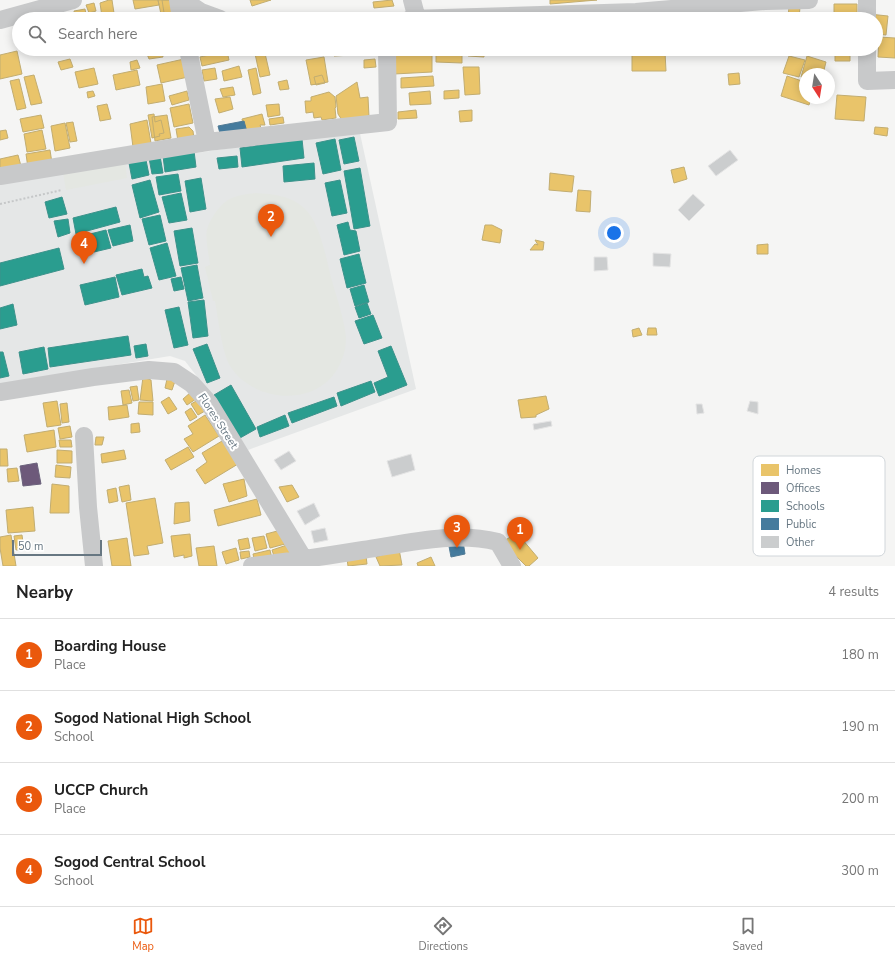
<!DOCTYPE html>
<html lang="en">
<head>
<meta charset="utf-8">
<style>
  body { margin:0; font-family:"Nunito Sans",sans-serif; background:#f2f2f2; color:#222 }
  .compass { position:absolute; left:799px; top:68px; width:36px; height:36px; border-radius:50%; background:#fff; box-shadow:0 2px 10px #0003; rotate:168deg }
  .scale { position:absolute; left:12px; bottom:10px; width:90px; box-sizing:border-box; padding-left:4px; border:2px solid #677782; border-top:0; font-size:11px; line-height:14px; white-space:nowrap; color:#677782; -webkit-text-stroke:3px #fff; paint-order:stroke }
  .you { position:absolute; left:614px; top:233px; width:14px; height:14px; margin:-10px; border:3px solid #fff; border-radius:50%; background:#1a73e8; box-shadow:0 0 0 6px #1a73e833 }
  .badge { display:grid; place-items:center; width:26px; height:26px; border-radius:50%; background:#ea580c; color:#fff; font-size:13px; font-weight:700 }
  .pin { position:absolute; translate:-50% -33px; filter:drop-shadow(0 1px 2px #0008) }
  .pin::after { content:''; position:absolute; top:21px; width:14px; height:12px; background:inherit; clip-path:polygon(0 0,100% 0,50% 100%) }
  .list { margin:0; padding:0; list-style:none }
  h2 { display:flex; justify-content:space-between; align-items:center; height:52px; margin:0; padding:0 16px; font-size:17px }
  h2 small { font-size:13px; font-weight:400; color:#767676 }
  .list li { display:grid; grid-template-columns:26px 1fr auto; gap:12px; align-items:center; box-sizing:border-box; height:72px; padding:0 16px; border-top:1px solid #e0e0e0 }
  .list b { display:block; font-size:15px; white-space:nowrap }
  .list p { margin:0; font-size:13px; white-space:nowrap; color:#767676 }
  .list em { font-size:13px; font-style:normal; color:#767676 }
  .icon { flex:none; width:22px; height:22px; fill:none; stroke:currentColor; stroke-width:2; stroke-linecap:round; stroke-linejoin:round }
  .map { position:relative; flex:none; width:895px; height:566px; overflow:hidden }
  .search { position:absolute; background:#fff; box-shadow:0 2px 10px #0003; left:12px; right:12px; top:12px; height:44px; display:flex; align-items:center; gap:10px; box-sizing:border-box; padding:0 14px; border-radius:22px; color:#767676; font-size:15px }
  .sheet { height:340px; background:#fff }
  nav { display:flex; justify-content:space-around; align-items:center; box-sizing:border-box; height:56px; border-top:1px solid #e0e0e0; background:#fff; font-size:11px; color:#767676 }
  nav a { display:grid; justify-items:center; gap:2px }
  nav .on { color:#ea580c }
  .map>svg:first-child { display:block }
  .built { fill:#e5e7e7 }
  .green { fill:#e4e7e2 }
  .homes { fill:#e9c46a; stroke:#c2ad71 }
  .offices { fill:#6d597a; stroke:#6b627c }
  .schools { fill:#2a9d8f; stroke:#3c928b }
  .public { fill:#457b9d; stroke:#4f7a95 }
  .building { fill:#cbcdce; stroke:#e4e4e4 }
  .lines { fill:none; stroke-linecap:round; stroke-linejoin:round }
  .path { stroke:#c5c7c8; stroke-width:2; stroke-dasharray:2 2; stroke-linecap:butt }
  .minor { stroke:#c8c9ca; stroke-width:18 }
  .labels { text-anchor:middle; dominant-baseline:central; stroke-width:4; stroke-linejoin:round; paint-order:stroke }
  .street-label { font-size:11px; fill:#677782; stroke:#fff }
  .key { fill:#fff; stroke:#d1d6da; stroke-width:1 }
  .key-label { font-size:11px; fill:#677782 }
</style>
</head>
<body>
<div class="map">
<svg width="895" height="566" viewBox="0 0 895 566">
  <rect width="100%" height="100%" fill="#f5f5f4"/>
  <path class="built" d="M 359,129 L 416,389 L 248,450 L 209,392 L 185,361 L 170,356 L 0,384 L 0,182 Z"/>
  <path class="green" d="M 125,162 L 127,178 L 66,190 L 63,173 Z
    M 256,193 C 273,194 292,196 304,208 C 321,223 326,260 332,281 C 337,299 344,318 346,337 C 346,347 344,357 339,366 C 318,408 253,403 230,366 C 222,352 218,317 215,301 L 213,301 L 205,267 L 210,265 C 209,256 205,239 207,230 C 209,220 219,206 228,200 C 237,195 247,194 256,193 Z"/>
  <path class="homes" d="M 109,0 L 112,0 L 114,13 L 102,17 L 100,3 Z
    M 133,0 L 158,0 L 159,5 L 135,9 Z
    M 158,0 L 172,0 L 175,17 L 162,19 Z
    M 162,0 L 172,0 L 175,18 L 165,19 Z
    M 250,0 L 271,0 L 252,6 Z
    M 392,0 L 394,6 L 374,8 L 373,2 Z
    M 550,0 L 597,0 L 550,4 Z
    M 94,3 L 96,11 L 89,13 L 86,5 Z
    M 834,4 L 857,4 L 857,19 L 834,19 Z
    M 789,6 L 800,7 L 799,19 L 788,19 Z
    M 85,9 L 87,19 L 58,19 L 57,15 L 67,13 L 68,19 L 75,17 L 74,11 Z
    M 96,13 L 98,19 L 90,19 L 89,15 Z
    M 869,14 L 888,16 L 886,35 L 876,34 L 876,19 Z
    M 879,37 L 895,38 L 895,58 L 878,57 Z
    M 142,49 L 176,49 L 162,52 L 163,57 L 149,59 L 147,54 L 143,54 Z
    M 254,49 L 264,49 L 270,75 L 260,77 Z
    M 333,49 L 352,49 L 352,55 L 334,56 Z
    M 468,49 L 484,49 L 484,57 L 468,56 Z
    M 835,49 L 850,49 L 850,61 L 835,61 Z
    M 17,51 L 22,74 L 0,79 L 0,55 Z
    M 227,51 L 229,60 L 202,66 L 200,57 Z
    M 436,51 L 462,52 L 462,63 L 436,62 Z
    M 632,52 L 665,52 L 666,71 L 632,71 Z
    M 432,53 L 432,72 L 394,74 L 393,55 Z
    M 789,56 L 805,60 L 799,77 L 783,73 Z
    M 807,56 L 826,62 L 823,74 L 805,74 L 805,78 L 801,77 Z
    M 324,57 L 328,82 L 311,85 L 306,60 Z
    M 70,59 L 73,67 L 61,70 L 58,62 Z
    M 184,59 L 188,77 L 161,83 L 157,65 Z
    M 375,59 L 376,67 L 364,68 L 364,60 Z
    M 137,60 L 140,68 L 131,70 L 130,62 Z
    M 239,66 L 242,77 L 224,81 L 222,71 Z
    M 463,67 L 479,67 L 480,94 L 465,95 Z
    M 94,68 L 98,84 L 79,88 L 75,72 Z
    M 215,68 L 217,79 L 204,81 L 202,70 Z
    M 256,68 L 261,93 L 253,95 L 248,70 Z
    M 137,70 L 140,85 L 116,90 L 113,75 Z
    M 739,73 L 740,84 L 729,85 L 728,74 Z
    M 34,75 L 42,103 L 31,105 L 24,77 Z
    M 322,75 L 325,83 L 316,85 L 314,77 Z
    M 433,76 L 434,86 L 401,88 L 401,78 Z
    M 787,76 L 805,82 L 805,98 L 811,98 L 809,105 L 781,96 Z
    M 19,79 L 26,108 L 17,110 L 10,81 Z
    M 287,80 L 289,89 L 280,90 L 278,82 Z
    M 357,82 L 360,98 L 368,97 L 369,117 L 342,120 L 338,114 L 336,96 Z
    M 162,84 L 165,101 L 148,104 L 146,87 Z
    M 233,87 L 235,95 L 223,97 L 220,89 Z
    M 459,90 L 459,98 L 444,99 L 444,91 Z
    M 93,91 L 95,96 L 88,98 L 87,92 Z
    M 187,91 L 189,100 L 172,105 L 169,96 Z
    M 430,91 L 431,104 L 410,105 L 409,93 Z
    M 329,92 L 335,97 L 336,107 L 335,108 L 336,118 L 322,120 L 321,117 L 314,118 L 313,112 L 306,113 L 305,101 L 311,101 L 311,97 Z
    M 837,95 L 866,97 L 864,121 L 835,119 Z
    M 230,97 L 233,109 L 219,113 L 215,99 Z
    M 107,104 L 111,119 L 100,121 L 97,106 Z
    M 189,104 L 193,123 L 174,127 L 170,108 Z
    M 279,104 L 280,115 L 268,117 L 266,105 Z
    M 416,110 L 417,118 L 398,119 L 398,112 Z
    M 472,110 L 472,121 L 460,122 L 459,111 Z
    M 154,114 L 155,122 L 161,120 L 164,133 L 159,134 L 160,136 L 152,138 L 148,115 Z
    M 262,114 L 265,125 L 260,125 L 261,128 L 245,134 L 242,119 Z
    M 41,115 L 44,128 L 23,132 L 20,119 Z
    M 167,115 L 171,138 L 155,141 L 152,117 Z
    M 283,117 L 284,123 L 270,125 L 269,119 Z
    M 147,120 L 151,143 L 133,147 L 130,124 Z
    M 73,122 L 77,141 L 70,142 L 66,123 Z
    M 65,123 L 70,148 L 55,151 L 51,126 Z
    M 189,127 L 193,131 L 194,139 L 178,141 L 176,129 Z
    M 875,127 L 888,128 L 887,136 L 874,134 Z
    M 6,130 L 8,138 L 0,140 L 0,131 Z
    M 42,130 L 46,149 L 27,152 L 24,134 Z
    M 50,150 L 52,163 L 28,168 L 26,154 Z
    M 18,155 L 21,166 L 0,170 L 0,159 Z
    M 684,167 L 687,179 L 674,183 L 671,170 Z
    M 550,173 L 574,176 L 572,192 L 549,190 Z
    M 578,190 L 591,191 L 590,212 L 576,211 Z
    M 485,225 L 492,225 L 502,230 L 500,243 L 482,240 Z
    M 535,240 L 544,242 L 543,250 L 530,250 L 535,244 L 538,245 Z
    M 768,244 L 768,254 L 757,254 L 757,245 Z
    M 639,328 L 642,335 L 633,337 L 632,330 Z
    M 648,328 L 656,328 L 657,335 L 647,335 Z
    M 143,377 L 151,380 L 153,401 L 140,400 Z
    M 167,379 L 175,381 L 172,390 L 165,388 Z
    M 137,386 L 139,400 L 133,401 L 130,387 Z
    M 129,390 L 132,403 L 123,405 L 121,391 Z
    M 191,392 L 196,399 L 187,405 L 183,399 Z
    M 546,396 L 549,409 L 536,415 L 536,417 L 521,418 L 518,400 Z
    M 169,397 L 177,409 L 168,414 L 161,402 Z
    M 198,400 L 205,411 L 198,415 L 191,404 Z
    M 57,401 L 61,425 L 47,427 L 43,403 Z
    M 139,402 L 153,402 L 153,415 L 138,414 Z
    M 67,403 L 69,422 L 62,423 L 60,404 Z
    M 127,405 L 129,417 L 109,420 L 108,407 Z
    M 191,408 L 197,417 L 190,421 L 185,412 Z
    M 205,415 L 219,436 L 193,452 L 184,439 L 193,434 L 188,426 Z
    M 139,423 L 140,432 L 131,433 L 131,424 Z
    M 70,426 L 72,437 L 60,439 L 58,428 Z
    M 54,430 L 56,447 L 27,452 L 24,435 Z
    M 96,437 L 104,437 L 102,445 L 95,445 Z
    M 59,440 L 71,440 L 72,447 L 60,447 Z
    M 222,441 L 238,464 L 205,484 L 196,470 L 207,462 L 202,453 Z
    M 188,447 L 194,457 L 171,470 L 165,460 Z
    M 0,449 L 7,449 L 8,466 L 0,466 Z
    M 57,450 L 72,451 L 72,463 L 57,463 Z
    M 124,450 L 126,459 L 102,463 L 101,454 Z
    M 56,465 L 71,467 L 70,478 L 55,477 Z
    M 17,468 L 19,481 L 8,482 L 7,469 Z
    M 244,479 L 247,496 L 229,502 L 223,484 Z
    M 52,484 L 69,486 L 69,513 L 50,513 Z
    M 129,485 L 131,500 L 122,502 L 119,487 Z
    M 292,485 L 299,497 L 287,502 L 279,487 Z
    M 116,488 L 118,501 L 109,503 L 107,490 Z
    M 155,498 L 163,543 L 147,546 L 149,554 L 134,556 L 126,503 Z
    M 257,499 L 261,515 L 218,526 L 214,510 Z
    M 189,502 L 190,521 L 174,524 L 175,503 Z
    M 33,507 L 35,531 L 8,533 L 6,510 Z
    M 281,530 L 285,544 L 270,548 L 266,534 Z
    M 517,533 L 538,558 L 529,566 L 526,566 L 502,542 Z
    M 190,534 L 192,556 L 184,558 L 184,555 L 174,557 L 171,536 Z
    M 11,535 L 16,566 L 3,566 L 0,548 L 0,537 Z
    M 22,535 L 24,549 L 16,550 L 14,536 Z
    M 264,536 L 267,548 L 255,551 L 252,538 Z
    M 127,538 L 131,566 L 112,566 L 108,541 Z
    M 248,538 L 250,548 L 240,550 L 238,540 Z
    M 290,544 L 293,553 L 275,559 L 272,550 Z
    M 214,546 L 217,566 L 199,566 L 196,548 Z
    M 236,548 L 239,560 L 226,564 L 222,552 Z
    M 399,549 L 402,565 L 380,566 L 376,557 Z
    M 270,550 L 272,559 L 255,563 L 253,554 Z
    M 249,551 L 250,557 L 241,559 L 240,552 Z
    M 366,556 L 367,564 L 348,566 L 347,559 Z
    M 431,557 L 435,566 L 418,566 L 417,563 Z"/>
  <path class="offices" d="M 291,49 L 321,49 L 321,51 L 292,55 Z
    M 37,463 L 41,484 L 23,486 L 20,466 Z"/>
  <path class="schools" d="M 354,137 L 359,161 L 344,164 L 339,140 Z
    M 302,139 L 304,158 L 242,167 L 240,148 Z
    M 335,139 L 341,170 L 323,174 L 316,143 Z
    M 194,151 L 196,167 L 165,172 L 163,156 Z
    M 160,156 L 163,173 L 152,174 L 149,158 Z
    M 237,156 L 238,167 L 219,169 L 217,158 Z
    M 146,160 L 149,175 L 132,179 L 129,163 Z
    M 314,163 L 315,179 L 284,182 L 283,166 Z
    M 360,168 L 370,226 L 354,229 L 344,171 Z
    M 178,174 L 181,191 L 159,195 L 156,177 Z
    M 201,178 L 206,209 L 190,212 L 185,181 Z
    M 150,180 L 159,212 L 140,218 L 132,185 Z
    M 340,180 L 347,213 L 332,216 L 325,183 Z
    M 181,193 L 187,220 L 169,223 L 162,197 Z
    M 62,197 L 67,214 L 49,218 L 45,202 Z
    M 116,207 L 120,222 L 76,234 L 73,218 Z
    M 160,215 L 166,241 L 149,245 L 142,219 Z
    M 68,219 L 70,233 L 58,237 L 54,221 Z
    M 348,222 L 350,230 L 356,231 L 360,251 L 344,255 L 337,225 Z
    M 130,225 L 133,241 L 113,246 L 108,230 Z
    M 192,228 L 198,263 L 180,266 L 174,231 Z
    M 106,230 L 111,248 L 94,252 L 90,234 Z
    M 167,243 L 176,276 L 159,280 L 150,248 Z
    M 59,248 L 64,269 L 0,286 L 0,263 Z
    M 359,254 L 366,283 L 347,288 L 340,259 Z
    M 197,265 L 203,298 L 188,301 L 181,268 Z
    M 142,269 L 144,277 L 148,276 L 152,288 L 122,295 L 116,275 Z
    M 115,277 L 119,297 L 85,305 L 80,285 Z
    M 181,277 L 184,289 L 174,291 L 171,279 Z
    M 364,285 L 369,302 L 355,306 L 350,289 Z
    M 204,300 L 208,336 L 193,338 L 188,302 Z
    M 367,303 L 371,314 L 359,318 L 355,307 Z
    M 13,304 L 17,325 L 0,329 L 0,308 Z
    M 179,307 L 188,345 L 174,348 L 165,310 Z
    M 373,315 L 382,338 L 364,344 L 355,321 Z
    M 128,336 L 131,355 L 50,367 L 48,348 Z
    M 146,344 L 148,356 L 136,358 L 134,346 Z
    M 207,344 L 220,378 L 207,383 L 193,349 Z
    M 391,346 L 407,385 L 379,396 L 374,383 L 388,377 L 378,351 Z
    M 44,347 L 48,369 L 23,374 L 19,352 Z
    M 0,352 L 3,352 L 9,376 L 0,378 Z
    M 371,381 L 375,392 L 341,406 L 337,393 Z
    M 231,385 L 256,429 L 240,438 L 214,395 Z
    M 334,397 L 337,406 L 292,423 L 288,413 Z
    M 285,415 L 289,426 L 260,437 L 257,427 Z"/>
  <path class="public" d="M 244,121 L 247,132 L 221,137 L 218,126 Z
    M 448,541 L 463,541 L 465,554 L 451,557 Z"/>
  <path class="building" d="M 730,150 L 738,160 L 716,176 L 708,166 Z
    M 693,194 L 705,205 L 689,221 L 678,210 Z
    M 653,253 L 671,254 L 670,267 L 653,266 Z
    M 594,257 L 607,257 L 608,270 L 594,271 Z
    M 750,401 L 758,402 L 758,414 L 747,411 Z
    M 696,404 L 702,404 L 704,413 L 697,414 Z
    M 551,421 L 552,426 L 534,430 L 533,424 Z
    M 289,451 L 296,461 L 281,470 L 274,460 Z
    M 411,454 L 415,470 L 392,477 L 387,461 Z
    M 314,503 L 320,516 L 305,525 L 297,511 Z
    M 325,528 L 328,540 L 314,543 L 311,531 Z"/>
  <g class="lines">
    <path class="path" d="M 0,204 L 62,190"/>
    <path class="minor" d="M 178,0 L 181,19
      M 183,0 L 201,12 L 220,19
      M 412,0 L 417,19
      M 410,19 L 636,12 L 765,1 L 809,0
      M 867,19 L 867,0
      M 0,20 L 73,0
      M 188,49 L 207,142
      M 867,49 L 867,81 L 895,80
      M 0,176 L 207,142 L 388,122 L 387,49
      M 0,392 L 93,377 L 149,370 L 174,372 L 192,384 L 209,403 L 308,566
      M 84,436 L 88,507 L 94,566
      M 252,566 C 289,562 326,556 363,550 C 408,543 454,531 498,542 L 512,566"/>
  </g>
  <g class="labels">
    <g class="street-label">
      <text transform="translate(218 421) rotate(57)">Flores Street</text>
    </g>
  </g>
  <rect x="753" y="456" width="132" height="100" rx="6" class="key"/>
  <rect x="761" y="464" width="18" height="12" fill="#e9c46a"/>
  <rect x="761" y="482" width="18" height="12" fill="#6d597a"/>
  <rect x="761" y="500" width="18" height="12" fill="#2a9d8f"/>
  <rect x="761" y="518" width="18" height="12" fill="#457b9d"/>
  <rect x="761" y="536" width="18" height="12" fill="#cbcdce"/>
  <g class="key-label">
    <text x="786" y="474">Homes</text>
    <text x="786" y="492">Offices</text>
    <text x="786" y="510">Schools</text>
    <text x="786" y="528">Public</text>
    <text x="786" y="546">Other</text>
  </g>
</svg>
<svg class="compass" viewBox="-18 -18 36 36"><path d="M0-13l5 13h-10z" fill="#e53935"/><path d="M0 13l5-13h-10z" fill="#767676"/></svg>
<div class="scale">50 m</div>
<div class="you"></div>
<div class="pin badge" style="left:520px;top:550px">1</div>
<div class="pin badge" style="left:271px;top:237px">2</div>
<div class="pin badge" style="left:457px;top:548px">3</div>
<div class="pin badge" style="left:84px;top:264px">4</div>
<div class="search"><svg class="icon" aria-label="search" viewBox="0 0 24 24"><circle cx="10" cy="10" r="6"/><path d="M15 15l6 6"/></svg>Search here</div>
</div>
<section class="sheet">
<h2>Nearby<small>4 results</small></h2>
<ul class="list">
<li><span class="badge">1</span><div><b>Boarding House</b><p>Place</p></div><em>180 m</em></li>
<li><span class="badge">2</span><div><b>Sogod National High School</b><p>School</p></div><em>190 m</em></li>
<li><span class="badge">3</span><div><b>UCCP Church</b><p>Place</p></div><em>200 m</em></li>
<li><span class="badge">4</span><div><b>Sogod Central School</b><p>School</p></div><em>300 m</em></li>
</ul>
</section>
<nav>
<a class="on"><svg class="icon" aria-label="map" viewBox="0 0 24 24"><path d="M3 6l6-2 6 2 6-2v14l-6 2-6-2-6 2zM9 4v14M15 6v14"/></svg>Map</a>
<a><svg class="icon" aria-label="directions" viewBox="0 0 24 24"><path d="M12 3l9 9-9 9-9-9zM9 14v-3h6M13 9l2 2-2 2"/></svg>Directions</a>
<a><svg class="icon" aria-label="saved" viewBox="0 0 24 24"><path d="M7 4h10v16l-5-4-5 4z"/></svg>Saved</a>
</nav>
</body>
</html>
